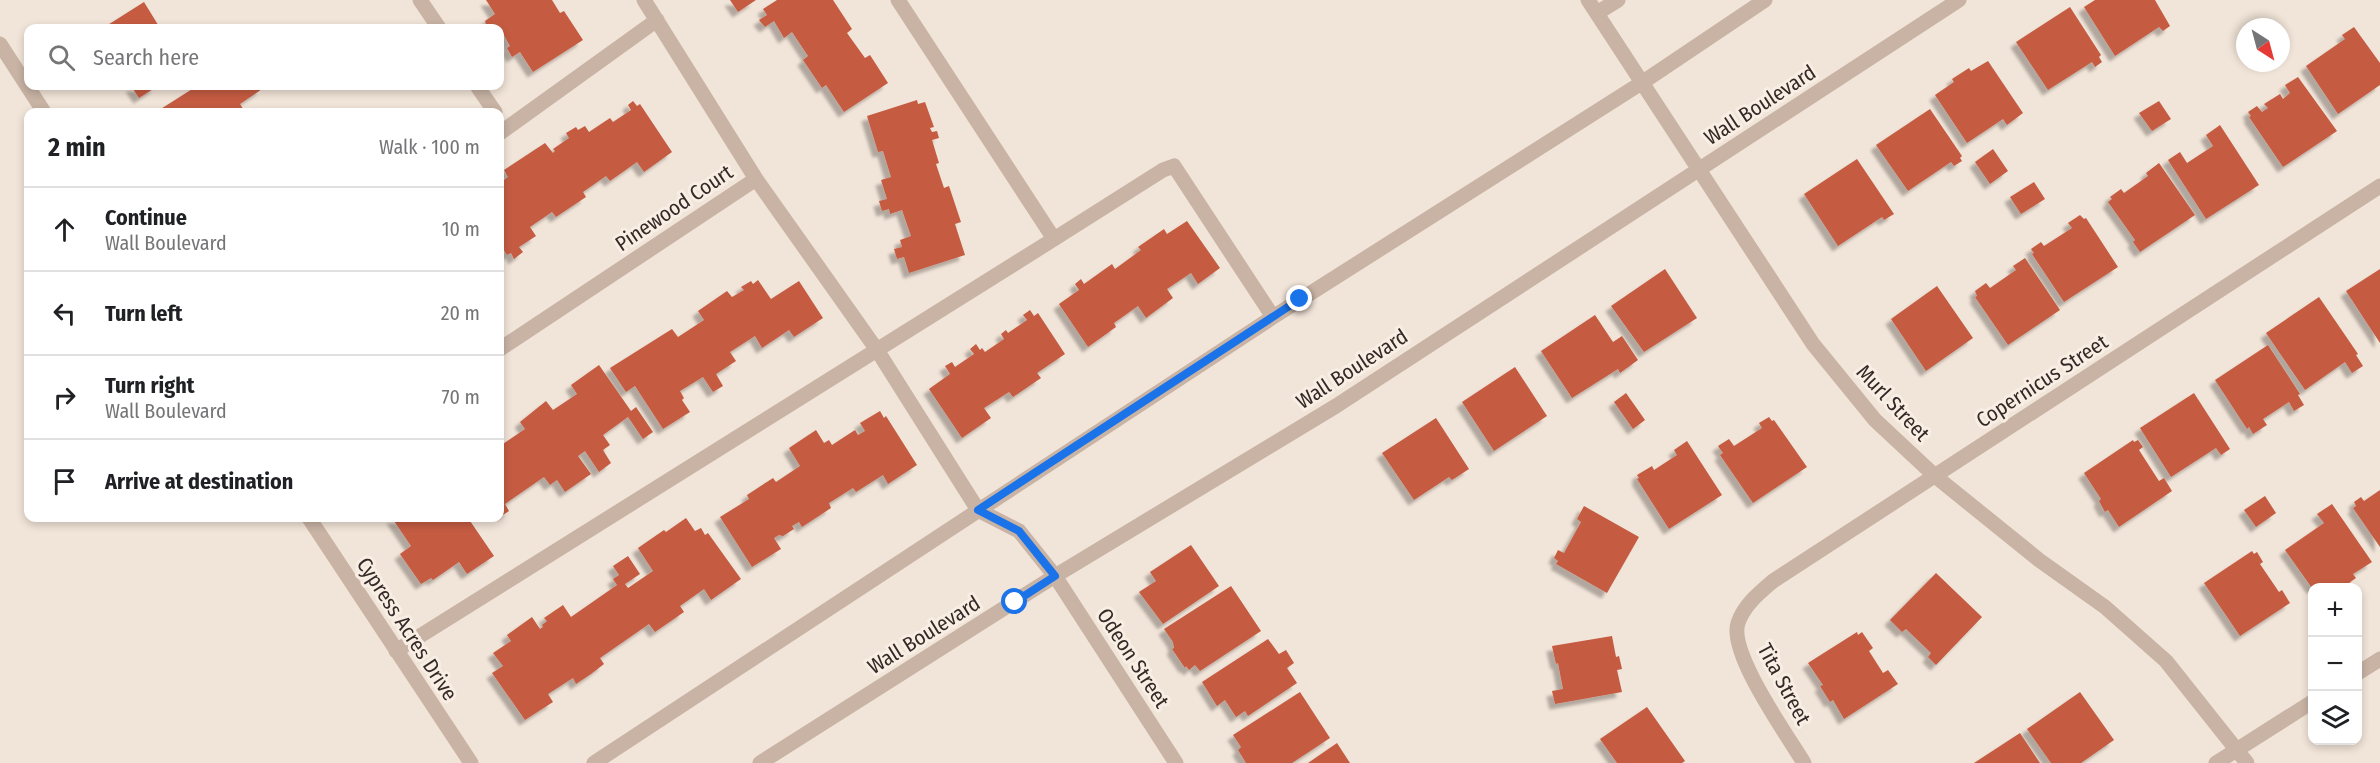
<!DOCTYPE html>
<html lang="en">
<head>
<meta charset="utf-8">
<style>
  body { margin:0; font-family:"Fira Sans Condensed",sans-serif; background:#f6f6f6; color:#202124 }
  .controls { position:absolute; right:18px; bottom:18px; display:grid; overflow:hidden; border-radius:12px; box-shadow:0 3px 9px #0003 }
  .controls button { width:54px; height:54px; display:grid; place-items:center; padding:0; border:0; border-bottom:2px solid #e0e0e0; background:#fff; color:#202124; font:30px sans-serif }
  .compass { position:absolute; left:2236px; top:18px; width:54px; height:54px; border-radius:50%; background:#fff; box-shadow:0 3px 9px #0003; rotate:144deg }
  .stop { position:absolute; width:18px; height:18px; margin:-14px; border:4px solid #1a73e8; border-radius:50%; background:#fff }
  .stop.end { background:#1a73e8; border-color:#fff; box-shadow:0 2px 6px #0008 }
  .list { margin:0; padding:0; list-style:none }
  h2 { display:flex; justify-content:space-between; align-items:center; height:78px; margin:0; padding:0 24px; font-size:26px }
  h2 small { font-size:20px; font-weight:400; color:#757577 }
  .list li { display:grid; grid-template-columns:39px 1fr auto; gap:18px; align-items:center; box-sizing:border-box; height:84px; padding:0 24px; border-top:2px solid #e0e0e0 }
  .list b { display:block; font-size:22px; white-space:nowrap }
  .list p { margin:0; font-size:20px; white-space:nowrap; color:#757577 }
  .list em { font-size:20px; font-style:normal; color:#757577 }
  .icon { flex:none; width:33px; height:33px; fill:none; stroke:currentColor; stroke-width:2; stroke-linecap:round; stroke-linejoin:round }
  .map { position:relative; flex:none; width:2380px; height:763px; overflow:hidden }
  .search { position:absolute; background:#fff; box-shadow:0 3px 9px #0003; left:24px; top:24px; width:480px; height:66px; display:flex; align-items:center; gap:15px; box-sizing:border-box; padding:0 21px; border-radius:12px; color:#757577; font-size:22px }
  .panel { position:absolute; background:#fff; box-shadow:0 3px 9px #0003; left:24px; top:108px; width:480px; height:414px; border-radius:12px }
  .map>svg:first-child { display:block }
  .building { fill:#c55b42; filter:url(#shadow) }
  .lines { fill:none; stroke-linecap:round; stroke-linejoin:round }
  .minor { stroke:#c8b3a4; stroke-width:15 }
  .route { stroke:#1a73e8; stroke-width:8 }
  .labels { text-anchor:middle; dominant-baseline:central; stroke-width:6; stroke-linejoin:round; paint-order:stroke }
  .street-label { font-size:21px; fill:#342926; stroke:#f9eee4 }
</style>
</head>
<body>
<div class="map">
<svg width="2380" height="763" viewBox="0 0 2380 763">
  <defs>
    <filter id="shadow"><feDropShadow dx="-5.5" dy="5.5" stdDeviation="1.5" flood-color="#0004"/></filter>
  </defs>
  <rect width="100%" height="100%" fill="#f1e4d8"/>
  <path class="building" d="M 486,0 L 552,0 L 560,13 L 564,11 L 583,40 L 533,72 L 520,52 L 512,57 L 507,48 L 510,46 L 500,28 L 487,28 L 485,21 L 495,14 Z
    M 730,0 L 756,0 L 738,12 Z
    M 777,0 L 833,0 L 852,29 L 847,33 L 865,58 L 870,55 L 888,83 L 844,112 L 826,85 L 822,88 L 803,60 L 808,56 L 792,32 L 784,38 L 774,21 L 765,27 L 759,20 L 767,15 L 763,9 Z
    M 2095,0 L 2155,0 L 2170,26 L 2163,31 L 2159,27 L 2115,56 L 2084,7 Z
    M 144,2 L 160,28 L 103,28 Z
    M 2070,7 L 2101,55 L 2099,57 L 2102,62 L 2095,67 L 2092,62 L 2048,90 L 2016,42 Z
    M 2354,27 L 2380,63 L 2380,85 L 2338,114 L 2306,66 L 2345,39 L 2342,35 Z
    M 1988,61 L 2023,113 L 2007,125 L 2003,119 L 1967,143 L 1935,95 L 1954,82 L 1952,79 L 1969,68 L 1971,71 Z
    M 2298,77 L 2337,131 L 2283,167 L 2249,117 L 2251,116 L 2248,112 L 2257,106 L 2262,112 L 2268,108 L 2264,104 L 2280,94 L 2283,99 L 2290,93 L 2285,85 Z
    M 131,86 L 158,86 L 139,98 Z
    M 197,86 L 260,86 L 262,89 L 240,104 L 245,112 L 156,112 Z
    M 917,100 L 918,104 L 925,102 L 934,127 L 930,128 L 932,132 L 937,131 L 939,138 L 932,140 L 939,163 L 936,164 L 944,188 L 949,186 L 961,222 L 955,224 L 965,255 L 909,273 L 904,257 L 897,259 L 894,249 L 902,247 L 900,240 L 911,236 L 902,210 L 890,214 L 889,209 L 882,211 L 879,201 L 887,199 L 881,180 L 891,177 L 883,151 L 878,152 L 867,116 Z
    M 633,101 L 637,106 L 640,104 L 672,152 L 644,172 L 637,162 L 610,181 L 606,176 L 583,192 L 586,197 L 556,217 L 552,212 L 530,227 L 536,236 L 519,247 L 523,252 L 514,259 L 511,253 L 507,255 L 500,244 L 500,183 L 508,177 L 504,170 L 545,143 L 553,153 L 555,151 L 553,149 L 569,138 L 566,133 L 576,127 L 578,130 L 585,126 L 589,132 L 610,118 L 613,122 L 631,110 L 628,105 Z
    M 2159,101 L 2171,119 L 2152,131 L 2139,113 Z
    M 1930,109 L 1962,156 L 1960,158 L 1962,161 L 1954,166 L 1951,162 L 1908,191 L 1876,145 Z
    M 2220,125 L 2259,185 L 2206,219 L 2168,160 L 2180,152 L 2187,163 L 2213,146 L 2206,135 Z
    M 1993,149 L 2008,171 L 1990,184 L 1975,162 Z
    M 1857,159 L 1894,214 L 1884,220 L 1882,217 L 1838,246 L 1804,194 Z
    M 2159,163 L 2195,215 L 2140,252 L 2133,242 L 2135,240 L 2108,202 L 2112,199 L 2110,197 L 2121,189 L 2124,193 L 2148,176 L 2146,173 Z
    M 2034,182 L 2045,199 L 2021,214 L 2010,197 Z
    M 2080,215 L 2084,219 L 2086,218 L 2118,267 L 2064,302 L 2032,254 L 2034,253 L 2031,249 L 2041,242 L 2044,246 L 2072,228 L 2068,223 Z
    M 1187,221 L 1220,268 L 1198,284 L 1191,273 L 1167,289 L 1173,298 L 1146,318 L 1138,306 L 1114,323 L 1116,327 L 1088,347 L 1059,304 L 1079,290 L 1075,284 L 1081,279 L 1084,284 L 1112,264 L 1115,269 L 1141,250 L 1138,247 L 1164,229 L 1167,234 Z
    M 2025,258 L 2060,310 L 2008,345 L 1975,297 L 1977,296 L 1975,291 L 1986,283 L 1990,288 L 2016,270 L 2013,266 Z
    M 1665,269 L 1697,318 L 1644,352 L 1611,306 Z
    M 2380,269 L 2380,343 L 2346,291 Z
    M 758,280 L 771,299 L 799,281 L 823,318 L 794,337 L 789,330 L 762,348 L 755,336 L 730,352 L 736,361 L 716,374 L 723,386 L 713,392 L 703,377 L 680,391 L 684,398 L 682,400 L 690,412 L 663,429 L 635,386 L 626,392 L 610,368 L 672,329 L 678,337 L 704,320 L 698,311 L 727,291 L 732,297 L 744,290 L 741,287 L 751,281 L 753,284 Z
    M 1937,286 L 1973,338 L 1926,371 L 1891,319 Z
    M 2319,297 L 2358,354 L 2356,355 L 2363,366 L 2352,373 L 2345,362 L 2305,390 L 2266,333 Z
    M 1030,310 L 1034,316 L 1038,313 L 1065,354 L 1037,373 L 1041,378 L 1013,397 L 1009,392 L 984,408 L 991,418 L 962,438 L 929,389 L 950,374 L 945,366 L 952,362 L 955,367 L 974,354 L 970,349 L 976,344 L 980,350 L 982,348 L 985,352 L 1004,339 L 1001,334 L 1006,330 L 1008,333 L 1027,320 L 1023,315 Z
    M 1595,315 L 1613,342 L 1622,336 L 1638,360 L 1620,373 L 1618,369 L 1572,398 L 1541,351 Z
    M 2268,345 L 2300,394 L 2298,395 L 2304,405 L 2294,411 L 2289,402 L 2263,419 L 2267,425 L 2253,434 L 2249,427 L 2247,429 L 2215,380 Z
    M 599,365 L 631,411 L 636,407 L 653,432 L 643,439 L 628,417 L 603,435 L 610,445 L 603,450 L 611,463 L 599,472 L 585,451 L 578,456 L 591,474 L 565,492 L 557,480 L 550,485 L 544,477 L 505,504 L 509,511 L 503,515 L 500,510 L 500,446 L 525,429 L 520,422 L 546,401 L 553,410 L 577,394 L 571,385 Z
    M 1515,367 L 1547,416 L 1494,451 L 1462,402 Z
    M 1626,393 L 1645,420 L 1633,429 L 1614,402 Z
    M 2194,393 L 2230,449 L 2221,455 L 2216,448 L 2171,477 L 2140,428 Z
    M 880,411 L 884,418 L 886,416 L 917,465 L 888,484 L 883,475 L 856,492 L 853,488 L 829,503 L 831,508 L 802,527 L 799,522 L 792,526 L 794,529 L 783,536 L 779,535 L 774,538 L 781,549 L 752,567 L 720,517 L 749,499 L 747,495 L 773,478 L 776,482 L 800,466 L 789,448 L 816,430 L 824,443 L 829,440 L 832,445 L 855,430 L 858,435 L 865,431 L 860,423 Z
    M 1769,417 L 1772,421 L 1774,420 L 1807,467 L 1753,503 L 1720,455 L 1723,453 L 1718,446 L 1729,439 L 1734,446 L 1762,428 L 1759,423 Z
    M 1436,418 L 1469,469 L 1452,480 L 1449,477 L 1414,500 L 1382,453 Z
    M 2133,440 L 2134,442 L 2138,440 L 2143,447 L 2139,450 L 2159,481 L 2164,478 L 2172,491 L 2119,527 L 2108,510 L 2105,512 L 2099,501 L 2101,499 L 2084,473 Z
    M 1687,441 L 1722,495 L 1669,529 L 1637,479 L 1639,478 L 1637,475 L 1652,466 L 1654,470 L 1677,455 L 1674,450 Z
    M 2380,490 L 2380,547 L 2353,508 L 2356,506 L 2354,502 L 2361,497 L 2364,501 Z
    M 2265,496 L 2276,513 L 2256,527 L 2244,510 Z
    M 2332,504 L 2372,562 L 2353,574 L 2356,578 L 2342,588 L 2312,588 L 2285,550 L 2324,523 L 2317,514 Z
    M 1584,506 L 1639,537 L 1607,593 L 1556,564 L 1558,561 L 1554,558 L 1558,550 L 1564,553 L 1581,522 L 1577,519 Z
    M 392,518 L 468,518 L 494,556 L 467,574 L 459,562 L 433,580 L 431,578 L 421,584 L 400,554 L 411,546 Z
    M 686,518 L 695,531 L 701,528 L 705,535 L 708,533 L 741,579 L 711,600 L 704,589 L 680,606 L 684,612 L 655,632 L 649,624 L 600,658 L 604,664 L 591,674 L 576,684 L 573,678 L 548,694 L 553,702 L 525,720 L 492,673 L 503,666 L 493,653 L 511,641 L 507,635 L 532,617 L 540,629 L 543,627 L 542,625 L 547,621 L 544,618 L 563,605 L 571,617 L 617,585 L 613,579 L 619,575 L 613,566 L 628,556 L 640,574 L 625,584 L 628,588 L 653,571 L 638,548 L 664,530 L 666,532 Z
    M 1191,545 L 1219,586 L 1163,624 L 1139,592 L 1156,581 L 1150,572 Z
    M 2252,551 L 2254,554 L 2257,552 L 2263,562 L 2260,564 L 2279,592 L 2282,590 L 2290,603 L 2240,636 L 2204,583 Z
    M 1936,573 L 1982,617 L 1936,665 L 1928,657 L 1931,653 L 1906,629 L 1902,632 L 1890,620 Z
    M 1231,586 L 1261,631 L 1200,671 L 1195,665 L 1189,670 L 1186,666 L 1185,668 L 1172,649 L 1174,648 L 1173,642 L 1164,629 Z
    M 1857,632 L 1858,635 L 1862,632 L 1873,648 L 1869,651 L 1883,673 L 1888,670 L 1898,684 L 1844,719 L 1833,700 L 1830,702 L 1820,686 L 1823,685 L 1808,663 Z
    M 1612,636 L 1616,657 L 1619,656 L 1622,669 L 1617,670 L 1622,692 L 1555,704 L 1552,691 L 1563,689 L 1558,663 L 1556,664 L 1552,646 Z
    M 1268,639 L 1279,654 L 1286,650 L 1294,663 L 1287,668 L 1297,683 L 1248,716 L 1245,711 L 1236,717 L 1225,700 L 1217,706 L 1202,682 Z
    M 1300,692 L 1330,738 L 1292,763 L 1246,763 L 1238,750 L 1241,747 L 1233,735 Z
    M 2080,692 L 2114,740 L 2081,763 L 2051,763 L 2027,729 Z
    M 1647,707 L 1685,761 L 1682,763 L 1617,763 L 1600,739 Z
    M 2020,733 L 2040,763 L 1974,763 Z
    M 1337,743 L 1350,763 L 1308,763 Z"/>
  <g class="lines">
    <path class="minor" d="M 420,0 L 439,28
      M 644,0 L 756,179 L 877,350 L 978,510 L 1019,531 L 1055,576 L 1176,763
      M 898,0 L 1054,239
      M 1588,0 L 1813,344 L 1875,420 L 1935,476 L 2039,560 L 2105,607 L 2166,661 L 2247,763
      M 1597,13 L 1618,0
      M 0,44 L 44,112
      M 477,86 L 495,112
      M 500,133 L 657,20
      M 500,349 L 756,179
      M 309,518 L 471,763
      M 396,651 L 1054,239 L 1163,170 L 1174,166 L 1273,317
      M 2358,673 L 2380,659
      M 594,763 L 1273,317 L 1643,82 L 1765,0
      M 760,763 L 1055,576 L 1336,406 L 1959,0
      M 1804,763 C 1788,736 1728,653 1738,623 C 1744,605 1759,593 1773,581 L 2380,186
      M 2216,763 L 2312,702"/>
  </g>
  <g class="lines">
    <path class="route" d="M 1015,602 L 1055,576 L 1019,531 L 978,510 L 1300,299"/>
  </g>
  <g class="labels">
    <g class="street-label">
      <text transform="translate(1760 105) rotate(-33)">Wall Boulevard</text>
      <text transform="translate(674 208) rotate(-34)">Pinewood Court</text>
      <text transform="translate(1352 369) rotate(-33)">Wall Boulevard</text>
      <text transform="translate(2042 381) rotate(-33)">Copernicus Street</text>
      <text transform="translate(1893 403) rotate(47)">Murl Street</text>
      <text transform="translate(407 629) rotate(57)">Cypress Acres Drive</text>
      <text transform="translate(924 635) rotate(-32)">Wall Boulevard</text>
      <text transform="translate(1133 658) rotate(57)">Odeon Street</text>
      <text transform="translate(1784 684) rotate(62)">Tita Street</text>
    </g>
  </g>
</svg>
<div class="controls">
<button>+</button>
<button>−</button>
<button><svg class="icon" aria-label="layers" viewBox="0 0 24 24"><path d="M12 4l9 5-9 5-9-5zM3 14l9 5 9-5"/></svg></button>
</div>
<svg class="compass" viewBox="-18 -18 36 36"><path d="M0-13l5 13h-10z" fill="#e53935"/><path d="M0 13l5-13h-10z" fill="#757577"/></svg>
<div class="stop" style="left:1015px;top:602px"></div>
<div class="stop end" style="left:1300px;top:299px"></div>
<div class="search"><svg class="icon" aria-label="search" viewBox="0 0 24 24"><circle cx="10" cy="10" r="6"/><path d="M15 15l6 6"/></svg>Search here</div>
<section class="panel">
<h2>2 min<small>Walk · 100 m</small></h2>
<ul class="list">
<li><svg class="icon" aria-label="ahead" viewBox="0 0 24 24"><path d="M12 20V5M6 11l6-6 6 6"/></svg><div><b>Continue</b><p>Wall Boulevard</p></div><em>10 m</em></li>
<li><svg class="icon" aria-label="left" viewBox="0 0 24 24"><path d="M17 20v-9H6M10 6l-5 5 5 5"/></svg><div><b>Turn left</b></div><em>20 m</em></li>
<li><svg class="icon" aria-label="right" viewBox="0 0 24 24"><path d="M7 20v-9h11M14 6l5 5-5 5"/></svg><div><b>Turn right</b><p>Wall Boulevard</p></div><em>70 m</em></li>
<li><svg class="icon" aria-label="arrive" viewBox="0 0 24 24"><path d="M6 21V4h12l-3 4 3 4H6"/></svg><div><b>Arrive at destination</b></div></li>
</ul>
</section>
</div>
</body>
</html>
